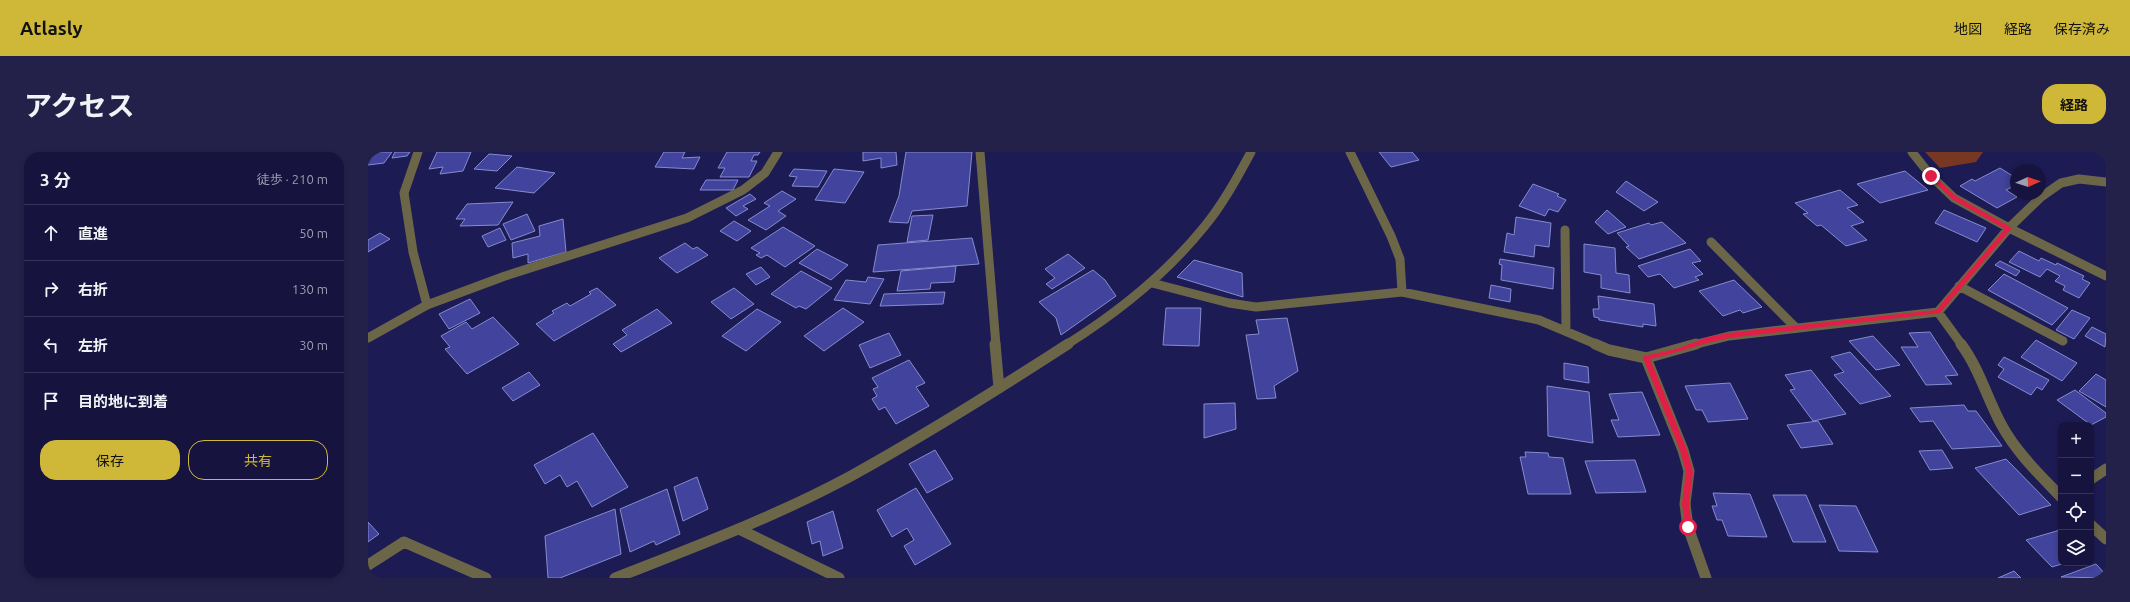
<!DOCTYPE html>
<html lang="ja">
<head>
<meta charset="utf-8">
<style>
  body { margin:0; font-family:Ubuntu,"Noto Sans JP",sans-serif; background:#23214a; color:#f1f3f6 }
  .controls { position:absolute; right:12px; bottom:12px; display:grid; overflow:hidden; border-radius:8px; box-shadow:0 2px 6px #0003 }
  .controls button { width:36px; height:36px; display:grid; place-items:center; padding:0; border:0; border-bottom:1px solid #353359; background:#16143f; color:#f1f3f6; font:20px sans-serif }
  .compass { position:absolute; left:1642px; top:12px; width:36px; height:36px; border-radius:50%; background:#16143f; box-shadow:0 2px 6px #0003; rotate:87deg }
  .stop { position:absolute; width:12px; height:12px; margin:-9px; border:3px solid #e11d48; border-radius:50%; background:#fff }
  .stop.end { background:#e11d48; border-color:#fff; box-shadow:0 1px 4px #0008 }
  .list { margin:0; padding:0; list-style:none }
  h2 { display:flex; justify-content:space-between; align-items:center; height:52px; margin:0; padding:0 16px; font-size:17px }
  h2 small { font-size:13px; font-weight:400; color:#9e9eb0 }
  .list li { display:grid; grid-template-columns:26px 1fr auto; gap:12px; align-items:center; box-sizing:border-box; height:56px; padding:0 16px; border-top:1px solid #353359 }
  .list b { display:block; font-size:15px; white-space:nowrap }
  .list em { font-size:13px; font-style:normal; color:#9e9eb0 }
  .actions { display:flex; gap:8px; padding:12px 16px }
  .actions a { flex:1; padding:9px 0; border:1px solid #cfb837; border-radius:16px; text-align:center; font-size:14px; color:#cfb837 }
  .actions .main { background:#cfb837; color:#111 }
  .icon { flex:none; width:22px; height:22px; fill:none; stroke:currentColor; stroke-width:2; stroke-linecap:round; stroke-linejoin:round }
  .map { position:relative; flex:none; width:1738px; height:426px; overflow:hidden; border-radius:16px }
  header { display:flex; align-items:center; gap:24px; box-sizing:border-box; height:56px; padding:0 20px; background:#cfb837; color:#111 }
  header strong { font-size:19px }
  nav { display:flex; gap:22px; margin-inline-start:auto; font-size:14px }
  .intro { display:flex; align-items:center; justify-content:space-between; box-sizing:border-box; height:96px; padding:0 24px }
  h1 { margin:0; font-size:28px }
  .button { padding:10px 18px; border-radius:16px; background:#cfb837; color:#111; font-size:14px; font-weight:700 }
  main { display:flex; gap:24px; padding:0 24px }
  aside { flex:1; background:#16143f; border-radius:16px; box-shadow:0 2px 6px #0003 }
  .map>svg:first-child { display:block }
  .green { fill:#773722 }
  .building { fill:#42439c; stroke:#848ccf }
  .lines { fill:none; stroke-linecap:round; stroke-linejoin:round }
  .minor-far1 { stroke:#6c6648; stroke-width:9 }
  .minor { stroke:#6c6648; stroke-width:11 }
  .tertiary-far1 { stroke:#6c6648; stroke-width:9 }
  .tertiary { stroke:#6c6648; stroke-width:11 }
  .route { fill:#e11d48 }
</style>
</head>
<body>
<header>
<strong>Atlasly</strong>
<nav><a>地図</a><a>経路</a><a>保存済み</a></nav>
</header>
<div class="intro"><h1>アクセス</h1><a class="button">経路</a></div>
<main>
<aside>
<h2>3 分<small>徒歩 · 210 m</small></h2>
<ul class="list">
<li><svg class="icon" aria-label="ahead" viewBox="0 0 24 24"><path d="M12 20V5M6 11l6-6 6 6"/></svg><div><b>直進</b></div><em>50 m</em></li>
<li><svg class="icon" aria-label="right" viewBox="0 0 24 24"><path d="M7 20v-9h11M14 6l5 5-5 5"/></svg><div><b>右折</b></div><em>130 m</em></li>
<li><svg class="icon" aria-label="left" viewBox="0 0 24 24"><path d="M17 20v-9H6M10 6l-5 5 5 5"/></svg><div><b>左折</b></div><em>30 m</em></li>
<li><svg class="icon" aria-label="arrive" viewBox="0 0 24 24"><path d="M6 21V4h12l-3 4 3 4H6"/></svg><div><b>目的地に到着</b></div></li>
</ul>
<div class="actions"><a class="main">保存</a><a>共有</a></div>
</aside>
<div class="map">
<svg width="1738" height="426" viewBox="0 0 1738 426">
  <rect width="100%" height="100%" fill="#1d1b54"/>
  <path class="green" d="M 1557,0 L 1615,0 L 1608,10 L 1572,16 Z"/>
  <path class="building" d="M 0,0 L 24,0 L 16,11 L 0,13 Z
    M 27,0 L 42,0 L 39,4 L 24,6 Z
    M 69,0 L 103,0 L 95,19 L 72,22 L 75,15 L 61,17 Z
    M 296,0 L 317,0 L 314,6 L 332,5 L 326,17 L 287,15 Z
    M 359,0 L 392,0 L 390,3 L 386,3 L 383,9 L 389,9 L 381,25 L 352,25 L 357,16 L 350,16 Z
    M 495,0 L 528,0 L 529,13 L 513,16 L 513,6 L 495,9 Z
    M 538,0 L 604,0 L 599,54 L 544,59 L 540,71 L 521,70 L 531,44 Z
    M 1011,0 L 1044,0 L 1051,8 L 1023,15 Z
    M 121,2 L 144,4 L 129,19 L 106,17 Z
    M 149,15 L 187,21 L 166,41 L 127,36 Z
    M 1632,16 L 1648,26 L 1648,33 L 1638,38 L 1649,45 L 1629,56 L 1592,34 L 1604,27 L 1607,29 Z
    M 426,17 L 459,19 L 450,35 L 424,34 L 429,25 L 421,24 Z
    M 466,17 L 496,20 L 477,51 L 447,48 Z
    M 1537,19 L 1560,38 L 1512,51 L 1489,32 Z
    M 338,28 L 370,28 L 365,38 L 332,38 Z
    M 1258,29 L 1290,50 L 1276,59 L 1248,40 Z
    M 1165,32 L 1191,42 L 1189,44 L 1198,48 L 1190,60 L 1181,57 L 1177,64 L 1151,54 Z
    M 1472,38 L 1490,53 L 1479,56 L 1496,70 L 1483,74 L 1499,88 L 1478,94 L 1453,73 L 1449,74 L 1435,62 L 1440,61 L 1427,51 Z
    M 414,39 L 428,47 L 410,59 L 418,64 L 398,78 L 380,68 L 402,54 L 396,51 Z
    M 382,42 L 388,47 L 375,54 L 380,57 L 368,64 L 358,56 Z
    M 145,50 L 130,73 L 92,74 L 97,67 L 88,67 L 99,52 Z
    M 1239,58 L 1258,75 L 1240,82 L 1227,70 Z
    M 1576,58 L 1618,76 L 1609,90 L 1567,71 Z
    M 159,62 L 167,79 L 143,88 L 135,72 Z
    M 565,63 L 560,88 L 539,90 L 544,64 Z
    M 1148,65 L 1183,71 L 1181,95 L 1167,93 L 1166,105 L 1136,100 L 1139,81 L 1146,83 Z
    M 195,67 L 198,100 L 160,111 L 160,102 L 145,106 L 144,91 L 172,84 L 171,74 Z
    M 366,69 L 383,79 L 369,89 L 352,79 Z
    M 1294,70 L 1318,91 L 1271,107 L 1258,95 L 1261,94 L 1249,81 L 1281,71 L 1283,73 Z
    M 415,75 L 447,94 L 417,115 L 399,103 L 393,106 L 388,103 L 392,101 L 383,96 Z
    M 132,76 L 138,88 L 120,95 L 114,84 Z
    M 12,81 L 22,87 L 0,100 L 0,88 Z
    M 604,86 L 611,112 L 505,120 L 510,93 Z
    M 317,91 L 325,97 L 329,95 L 340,103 L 309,121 L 291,106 Z
    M 1216,92 L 1247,96 L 1248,121 L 1261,123 L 1262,141 L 1233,136 L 1233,123 L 1216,120 Z
    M 449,97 L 480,113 L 463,128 L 431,111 Z
    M 1322,97 L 1333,109 L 1324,111 L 1335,122 L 1327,125 L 1331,128 L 1306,136 L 1292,122 L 1280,125 L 1270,114 Z
    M 1651,99 L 1671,109 L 1673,106 L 1688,113 L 1689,111 L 1716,124 L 1714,127 L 1722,131 L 1711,146 L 1695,138 L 1697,134 L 1687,129 L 1692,124 L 1679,117 L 1672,125 L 1641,110 Z
    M 700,102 L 717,116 L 684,137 L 678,132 L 687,126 L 677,117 Z
    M 1132,107 L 1186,116 L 1185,137 L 1133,128 L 1134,113 L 1131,112 Z
    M 826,108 L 874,121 L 875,145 L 809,125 Z
    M 1632,109 L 1652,119 L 1648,124 L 1627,113 Z
    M 588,114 L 586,130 L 563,131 L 562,137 L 529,139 L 533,119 Z
    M 393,115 L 402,125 L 388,133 L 378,122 Z
    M 725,118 L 737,128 L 748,144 L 693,183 L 688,166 L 671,150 Z
    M 433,119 L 464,136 L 438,157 L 431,154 L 428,156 L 403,142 Z
    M 1636,122 L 1700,156 L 1684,173 L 1620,138 Z
    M 500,125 L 516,127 L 502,152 L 466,148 L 478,128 L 498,130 Z
    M 1366,128 L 1394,155 L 1375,161 L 1372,158 L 1355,164 L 1331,139 Z
    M 1123,133 L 1143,137 L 1142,150 L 1121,146 Z
    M 229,136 L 248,153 L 186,189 L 168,172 L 186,161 L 184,159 L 199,151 L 202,154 L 223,142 L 221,140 Z
    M 366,136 L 386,152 L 363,167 L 343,150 Z
    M 577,140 L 575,152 L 512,154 L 516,142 Z
    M 1230,144 L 1286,152 L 1288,174 L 1275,172 L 1275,175 L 1231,168 L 1231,166 L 1226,165 L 1225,157 L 1231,157 Z
    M 102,147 L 112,161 L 81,177 L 71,162 Z
    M 475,156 L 496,170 L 456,199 L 436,184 Z
    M 798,156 L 833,156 L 831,194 L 795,193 Z
    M 289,157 L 304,171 L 253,200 L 245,192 L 259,183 L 254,178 Z
    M 389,157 L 413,170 L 378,199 L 354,184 Z
    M 1704,158 L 1722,166 L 1706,187 L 1688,178 Z
    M 125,165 L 151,192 L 99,222 L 77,197 L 82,195 L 73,184 L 98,170 L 104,177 Z
    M 919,166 L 930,219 L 906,234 L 908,246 L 889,247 L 878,183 L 891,182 L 888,168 Z
    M 1724,175 L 1738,182 L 1737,195 L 1717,184 Z
    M 1562,180 L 1590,223 L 1577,224 L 1584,232 L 1558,233 L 1533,195 L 1550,195 L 1541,181 Z
    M 521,181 L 533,203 L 502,216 L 491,193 Z
    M 1505,184 L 1532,213 L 1508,218 L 1481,189 Z
    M 1668,188 L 1709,211 L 1694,229 L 1653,205 Z
    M 1482,200 L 1523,244 L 1492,252 L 1466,223 L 1476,220 L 1463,205 Z
    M 1636,205 L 1681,228 L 1674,238 L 1669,235 L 1663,243 L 1630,225 L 1636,217 L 1630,213 Z
    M 541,208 L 557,231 L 548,235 L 561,254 L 528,272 L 517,255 L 511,258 L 504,247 L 509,244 L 505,237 L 510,235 L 504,226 Z
    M 1196,211 L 1220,215 L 1221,231 L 1196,227 Z
    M 1443,218 L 1478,262 L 1445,269 L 1422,238 L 1427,237 L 1417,223 Z
    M 161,220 L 172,233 L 145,249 L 134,236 Z
    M 1728,222 L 1738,228 L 1738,255 L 1711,239 Z
    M 1362,231 L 1380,267 L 1340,270 L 1334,258 L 1328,258 L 1317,234 Z
    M 1179,234 L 1221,240 L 1225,291 L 1180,284 Z
    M 1707,238 L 1738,261 L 1738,265 L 1723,273 L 1689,248 Z
    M 1274,240 L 1292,283 L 1250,285 L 1243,268 L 1251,268 L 1241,242 Z
    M 867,251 L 868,277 L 836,286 L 836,252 Z
    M 1596,253 L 1600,259 L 1608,259 L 1634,294 L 1584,297 L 1565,269 L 1552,270 L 1542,256 Z
    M 1450,269 L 1465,292 L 1433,296 L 1419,273 Z
    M 225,281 L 260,335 L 224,355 L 209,329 L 199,335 L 192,323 L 177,332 L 166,313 Z
    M 567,298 L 585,327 L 559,341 L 541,312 Z
    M 1574,298 L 1585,316 L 1562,318 L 1551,299 Z
    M 1157,300 L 1180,301 L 1181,305 L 1195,306 L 1203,342 L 1160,342 L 1152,305 L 1158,305 Z
    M 1638,307 L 1683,353 L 1651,363 L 1607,316 Z
    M 1267,308 L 1278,340 L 1228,341 L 1217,309 Z
    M 329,325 L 340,357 L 315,369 L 306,335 Z
    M 548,336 L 583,392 L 547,413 L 536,394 L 546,388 L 539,376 L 524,385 L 509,358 Z
    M 299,337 L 312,382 L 288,393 L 286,389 L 262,400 L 252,357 Z
    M 1345,341 L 1382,342 L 1399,385 L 1360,384 L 1354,368 L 1349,368 L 1344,354 L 1349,354 Z
    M 1405,343 L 1438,343 L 1458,390 L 1425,390 Z
    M 1451,353 L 1488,354 L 1510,400 L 1471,399 Z
    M 247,357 L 253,402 L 192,426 L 180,426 L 177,384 Z
    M 465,359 L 475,396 L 455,404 L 452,389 L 444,392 L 439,370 Z
    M 0,370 L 11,382 L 0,390 Z
    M 1692,378 L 1693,411 L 1697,411 L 1684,415 L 1658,388 Z
    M 1728,412 L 1738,423 L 1738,426 L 1693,425 Z
    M 1646,419 L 1653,426 L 1630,426 Z"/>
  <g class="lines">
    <path class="minor-far1" d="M 50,0 L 36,41 L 45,100 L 59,153
      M 612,0 L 628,193
      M 982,0 L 1023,84 L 1032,107 L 1034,140
      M 1544,0 L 1563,24 L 1586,46 L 1641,76 L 1738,124
      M 1197,78 L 1198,179
      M 1343,90 L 1428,176
      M 784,131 L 861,151 L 888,155 L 1034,140 L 1171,168 L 1230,193
      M 1591,134 L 1695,189
      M 1570,160 L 1594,193
      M 0,186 L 59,153 L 137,124 L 319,66 L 375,38 L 397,21 L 410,0
      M 1325,193 L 1361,184 L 1570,160 L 1641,76 L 1673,45 L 1693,31 L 1711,27 L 1738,30"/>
    <path class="minor" d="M 627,192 L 631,236
      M 1227,192 L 1241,198 L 1278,206 L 1328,192
      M 1593,192 C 1611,216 1619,246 1633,272 C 1648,300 1671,322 1693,345
      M 1278,206 L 1315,298 L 1321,319 L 1317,352 L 1320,375 L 1338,426
      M 1723,327 L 1738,317
      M 1723,373 L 1738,387
      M 371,377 L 471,426
      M 0,413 L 36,390 L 118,426"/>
    <path class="tertiary-far1" d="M 698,193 C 749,161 798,122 836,75 C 855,52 869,26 883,0"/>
    <path class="tertiary" d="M 247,426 C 326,395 407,365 483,324 C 557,283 629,238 700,192"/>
  </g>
  <path class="route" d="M 1561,23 L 1565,23 L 1588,44 L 1644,76 L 1572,161 L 1361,186 C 1334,191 1309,201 1282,207 L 1319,298 L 1325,320 L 1321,352 L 1324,375 L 1320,378 L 1318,377 L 1314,352 L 1318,320 L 1312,298 L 1275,206 L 1276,204 L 1308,197 L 1340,185 L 1361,181 L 1568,158 L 1637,77 L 1584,47 L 1561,25 Z"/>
</svg>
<div class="controls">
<button>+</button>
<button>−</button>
<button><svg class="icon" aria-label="locate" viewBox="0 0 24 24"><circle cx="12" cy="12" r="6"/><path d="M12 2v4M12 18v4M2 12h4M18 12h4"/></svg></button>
<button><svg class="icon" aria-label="layers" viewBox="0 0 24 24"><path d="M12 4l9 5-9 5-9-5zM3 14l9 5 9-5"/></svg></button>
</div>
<svg class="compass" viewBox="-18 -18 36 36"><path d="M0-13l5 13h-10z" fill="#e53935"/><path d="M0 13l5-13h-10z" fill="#9e9eb0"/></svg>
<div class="stop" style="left:1320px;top:375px"></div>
<div class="stop end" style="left:1563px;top:24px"></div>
</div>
</main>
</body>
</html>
